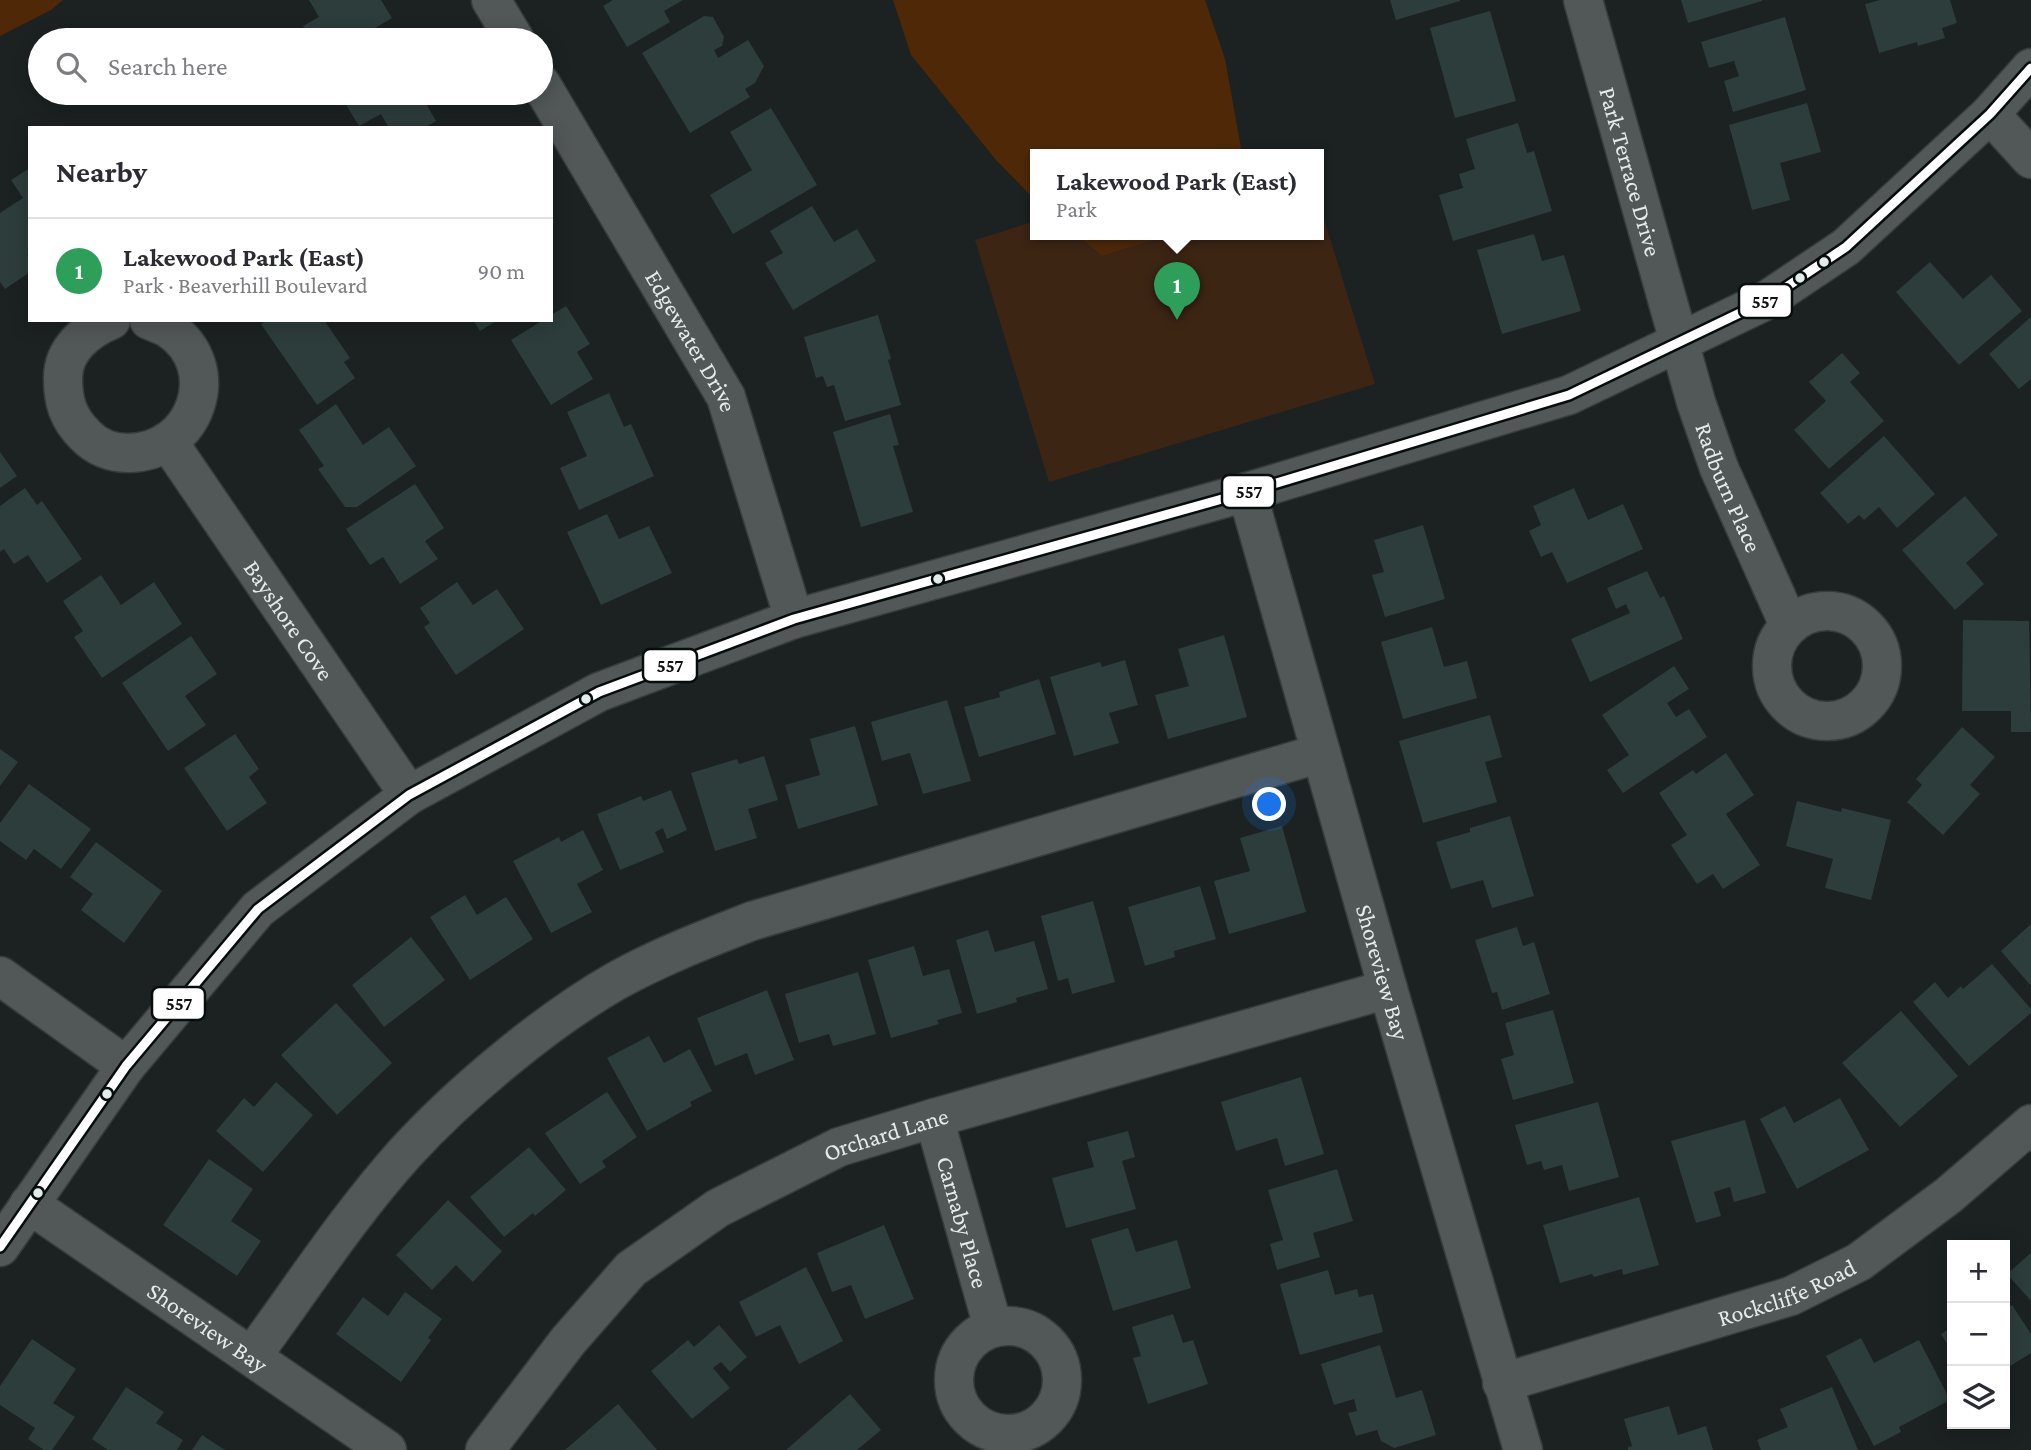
<!DOCTYPE html>
<html lang="en">
<head>
<meta charset="utf-8">
<style>
  body { margin:0; font-family:"Crimson Pro",serif; background:#f2f2f3; color:#2b2b33 }
  .controls { position:absolute; right:21px; bottom:21px; display:grid; overflow:hidden; border-radius:0px; box-shadow:0 4px 18px #0003 }
  .controls button { width:63px; height:63px; display:grid; place-items:center; padding:0; border:0; border-bottom:2px solid #e1e1e2; background:#fff; color:#2b2b33; font:35px sans-serif }
  .you { position:absolute; left:1270px; top:805px; width:24px; height:24px; margin:-18px; border:5px solid #fff; border-radius:50%; background:#1a73e8; box-shadow:0 0 0 10px #1a73e833 }
  .badge { display:grid; place-items:center; width:46px; height:46px; border-radius:50%; background:#db2777; color:#fff; font-size:23px; font-weight:700 }
  .pin { position:absolute; translate:-50% -58px; filter:drop-shadow(0 2px 4px #0008) }
  .pin::after { content:''; position:absolute; top:37px; width:24px; height:21px; background:inherit; clip-path:polygon(0 0,100% 0,50% 100%) }
  .popup { position:absolute; left:1030px; top:149px; width:294px; height:91px; box-sizing:border-box; display:grid; place-content:center; border-radius:0px; background:#fff; filter:drop-shadow(0 2px 5px #0005); font-size:23px; white-space:nowrap; color:#7c7c81 }
  .popup b { font-size:26px; color:#2b2b33 }
  .popup::after { content:''; position:absolute; left:50%; top:100%; margin-left:-14px; border:14px solid transparent; border-top-color:#fff }
  .list { margin:0; padding:0; list-style:none }
  h2 { display:flex; justify-content:space-between; align-items:center; height:91px; margin:0; padding:0 28px; font-size:30px }
  h2 small { font-size:23px; font-weight:400; color:#7c7c81 }
  .list li { display:grid; grid-template-columns:46px 1fr auto; gap:21px; align-items:center; box-sizing:border-box; height:105px; padding:0 28px; border-top:2px solid #e1e1e2 }
  .list b { display:block; font-size:26px; white-space:nowrap }
  .list p { margin:0; font-size:23px; white-space:nowrap; color:#7c7c81 }
  .list em { font-size:23px; font-style:normal; color:#7c7c81 }
  .icon { flex:none; width:38px; height:38px; fill:none; stroke:currentColor; stroke-width:2; stroke-linecap:round; stroke-linejoin:round }
  .map { position:relative; flex:none; width:2031px; height:1450px; overflow:hidden }
  .search { position:absolute; background:#fff; box-shadow:0 4px 18px #0003; left:28px; top:28px; width:525px; height:77px; display:flex; align-items:center; gap:18px; box-sizing:border-box; padding:0 24px; border-radius:38px; color:#7c7c81; font-size:26px }
  .panel { position:absolute; background:#fff; box-shadow:0 4px 18px #0003; left:28px; top:126px; width:525px; height:196px; border-radius:0px }
  .map>svg:first-child { display:block }
  .green { fill:#3d2514 }
  .water { fill:#4f2808 }
  .building { fill:#2d3d3c }
  .lines { fill:none; stroke-linecap:round; stroke-linejoin:round }
  .minor-casing { stroke:#363c3b; stroke-width:41 }
  .minor { stroke:#525857; stroke-width:38 }
  .bus-1-casing { stroke:#070d0c; stroke-width:14 }
  .bus-1 { stroke:#fff; stroke-width:9 }
  .bus-dot { fill:#e3eceb; stroke:#070d0c; stroke-width:2.5 }
  .labels { text-anchor:middle; dominant-baseline:central; stroke-width:5; stroke-linejoin:round; paint-order:stroke }
  .street-label { font-size:24px; fill:#e3eceb; stroke:#070d0c }
  .line-badge { stroke:#070d0c; stroke-width:2.5 }
  .pale-badge-label { font-size:19px; text-anchor:middle; font-weight:bold; fill:#111 }
</style>
</head>
<body>
<div class="map">
<svg width="2031" height="1450" viewBox="0 0 2031 1450">
  <rect width="100%" height="100%" fill="#1b2221"/>
  <path class="green" d="M 1319,203 L 1375,384 L 1049,482 L 975,240 L 1035,221 L 1035,234 L 1075,234 L 1102,256 L 1161,238 L 1165,234 L 1319,234 Z"/>
  <path class="water" d="M 0,0 L 63,0 L 51,10 L 0,36 Z
    M 893,0 L 1205,0 L 1225,59 L 1241,148 L 1238,154 L 1035,154 L 1035,200 L 996,160 L 911,55 Z
    M 1075,234 L 1165,234 L 1161,238 L 1102,256 Z"/>
  <path class="building" d="M 309,0 L 381,0 L 392,18 L 355,40 L 312,40 L 303,26 L 319,17 Z
    M 613,0 L 683,0 L 664,11 L 670,22 L 627,47 L 603,6 Z
    M 1390,0 L 1460,0 L 1460,1 L 1396,20 Z
    M 1681,0 L 1762,0 L 1762,1 L 1688,23 Z
    M 1880,0 L 1950,0 L 1957,23 L 1942,28 L 1945,38 L 1918,46 L 1917,42 L 1879,53 L 1865,4 Z
    M 1490,11 L 1516,101 L 1455,118 L 1430,28 Z
    M 704,16 L 713,17 L 724,37 L 722,46 L 714,50 L 718,58 L 748,40 L 764,66 L 755,83 L 745,89 L 750,97 L 690,133 L 642,53 Z
    M 1785,17 L 1806,90 L 1733,112 L 1724,81 L 1739,76 L 1734,61 L 1709,68 L 1701,42 Z
    M 339,93 L 420,93 L 436,121 L 424,128 L 389,128 L 381,114 L 359,126 Z
    M 1807,103 L 1821,152 L 1780,163 L 1790,200 L 1752,210 L 1729,125 Z
    M 771,108 L 817,185 L 733,234 L 710,195 L 752,170 L 730,132 Z
    M 1518,123 L 1527,153 L 1534,151 L 1552,211 L 1453,241 L 1439,195 L 1463,188 L 1459,174 L 1475,169 L 1466,139 Z
    M 30,168 L 30,254 L 27,255 L 30,258 L 30,272 L 5,289 L 0,282 L 0,213 L 23,198 L 11,180 Z
    M 812,206 L 834,242 L 857,229 L 876,261 L 793,310 L 765,263 L 783,253 L 770,231 Z
    M 1534,234 L 1542,261 L 1564,255 L 1581,311 L 1502,334 L 1477,250 Z
    M 1930,262 L 1963,299 L 1991,275 L 2022,311 L 1959,365 L 1896,292 Z
    M 566,306 L 590,344 L 577,352 L 593,379 L 551,405 L 511,340 L 543,320 L 551,320 L 551,315 Z
    M 878,315 L 891,359 L 888,360 L 901,405 L 845,421 L 834,385 L 827,387 L 823,376 L 816,378 L 804,337 Z
    M 2031,317 L 2031,379 L 2019,389 L 1989,354 Z
    M 267,320 L 324,320 L 350,358 L 344,362 L 355,378 L 317,405 L 261,324 Z
    M 473,320 L 498,320 L 480,331 Z
    M 1842,353 L 1860,373 L 1850,382 L 1884,421 L 1829,469 L 1794,430 L 1826,401 L 1809,382 Z
    M 609,393 L 624,427 L 631,424 L 654,476 L 579,510 L 560,468 L 587,456 L 567,412 Z
    M 336,404 L 363,445 L 389,427 L 416,466 L 357,507 L 345,507 L 318,469 L 324,466 L 299,430 Z
    M 890,414 L 899,445 L 893,446 L 913,512 L 861,527 L 833,432 Z
    M 1884,436 L 1935,494 L 1897,528 L 1879,507 L 1864,520 L 1859,515 L 1848,524 L 1820,493 Z
    M 0,452 L 17,476 L 0,488 Z
    M 415,484 L 444,528 L 425,541 L 438,559 L 400,584 L 383,557 L 370,565 L 346,529 Z
    M 25,488 L 37,505 L 42,501 L 82,559 L 47,583 L 28,555 L 14,564 L 4,549 L 0,552 L 0,506 Z
    M 1574,488 L 1588,520 L 1623,504 L 1643,549 L 1567,583 L 1552,552 L 1541,557 L 1529,531 L 1541,525 L 1533,506 Z
    M 1965,496 L 1998,535 L 1966,563 L 1984,584 L 1955,610 L 1902,550 Z
    M 607,514 L 619,539 L 649,526 L 672,573 L 601,605 L 567,532 Z
    M 1423,525 L 1445,599 L 1385,617 L 1372,575 L 1384,572 L 1374,540 Z
    M 1647,571 L 1660,598 L 1664,596 L 1683,639 L 1590,682 L 1571,639 L 1630,613 L 1626,604 L 1616,609 L 1607,588 Z
    M 101,575 L 121,605 L 154,582 L 182,624 L 102,678 L 74,637 L 83,631 L 63,601 Z
    M 457,582 L 473,605 L 497,589 L 524,629 L 456,675 L 424,627 L 430,623 L 420,608 Z
    M 1963,620 L 2029,621 L 2031,732 L 2011,732 L 2011,711 L 1962,711 Z
    M 1432,627 L 1444,667 L 1467,661 L 1477,698 L 1403,719 L 1381,642 Z
    M 1224,635 L 1247,717 L 1168,739 L 1155,695 L 1189,686 L 1178,649 Z
    M 191,636 L 217,674 L 185,696 L 206,725 L 168,751 L 122,683 Z
    M 1125,660 L 1138,705 L 1109,713 L 1119,743 L 1074,756 L 1050,677 L 1100,662 L 1102,667 Z
    M 1674,666 L 1689,689 L 1667,703 L 1676,717 L 1689,709 L 1707,737 L 1623,793 L 1607,770 L 1629,755 L 1602,715 Z
    M 1039,679 L 1056,734 L 979,757 L 964,707 L 1000,697 L 999,692 Z
    M 947,700 L 971,781 L 923,794 L 910,753 L 882,761 L 871,722 Z
    M 1490,715 L 1502,757 L 1485,762 L 1497,802 L 1423,823 L 1399,741 Z
    M 855,726 L 878,805 L 798,829 L 785,785 L 820,775 L 810,739 Z
    M 1962,727 L 1995,757 L 1970,785 L 1980,794 L 1943,835 L 1907,802 L 1922,785 L 1916,779 Z
    M 235,734 L 259,769 L 249,777 L 267,803 L 227,831 L 184,768 Z
    M 0,749 L 18,762 L 0,786 Z
    M 1726,753 L 1754,795 L 1726,814 L 1760,865 L 1723,889 L 1713,874 L 1697,884 L 1671,845 L 1687,835 L 1659,793 L 1693,770 L 1696,774 Z
    M 764,756 L 778,800 L 748,809 L 757,838 L 715,851 L 691,773 L 737,759 L 739,764 Z
    M 29,784 L 91,829 L 61,869 L 34,849 L 26,860 L 0,841 L 0,823 Z
    M 671,790 L 687,830 L 667,839 L 663,828 L 655,832 L 664,852 L 620,870 L 597,814 L 641,796 L 643,801 Z
    M 1797,801 L 1841,812 L 1842,808 L 1891,820 L 1871,900 L 1825,888 L 1833,859 L 1786,846 Z
    M 1510,816 L 1534,896 L 1492,908 L 1483,880 L 1451,889 L 1436,842 L 1470,832 L 1470,828 Z
    M 1282,826 L 1306,912 L 1229,934 L 1214,881 L 1250,871 L 1240,838 Z
    M 583,830 L 603,870 L 577,884 L 592,912 L 551,933 L 513,861 L 559,837 L 561,842 Z
    M 96,842 L 162,891 L 124,943 L 81,910 L 93,894 L 70,877 Z
    M 1200,886 L 1216,939 L 1174,951 L 1175,957 L 1145,966 L 1128,907 Z
    M 465,895 L 477,915 L 506,897 L 533,939 L 470,980 L 430,917 Z
    M 1093,901 L 1115,982 L 1072,994 L 1068,978 L 1058,981 L 1041,916 Z
    M 2031,924 L 2031,986 L 2001,951 Z
    M 1517,927 L 1523,946 L 1534,942 L 1550,994 L 1502,1010 L 1497,992 L 1492,993 L 1475,940 Z
    M 988,930 L 995,952 L 1034,941 L 1048,989 L 1016,998 L 1017,1002 L 977,1014 L 956,940 Z
    M 411,937 L 445,980 L 384,1027 L 352,985 Z
    M 914,946 L 923,976 L 949,969 L 962,1013 L 937,1020 L 939,1024 L 891,1038 L 868,960 Z
    M 1992,964 L 2031,1009 L 2031,1013 L 1969,1066 L 1913,1002 L 1935,982 L 1948,998 L 1961,986 L 1963,989 Z
    M 858,972 L 876,1034 L 833,1046 L 829,1034 L 799,1043 L 785,994 Z
    M 767,990 L 794,1060 L 755,1075 L 747,1053 L 715,1066 L 697,1018 Z
    M 336,1003 L 392,1063 L 337,1115 L 281,1055 Z
    M 1553,1010 L 1574,1083 L 1513,1100 L 1501,1059 L 1514,1055 L 1505,1023 Z
    M 1901,1011 L 1958,1076 L 1900,1127 L 1842,1063 Z
    M 649,1036 L 664,1063 L 690,1049 L 712,1091 L 690,1102 L 692,1106 L 647,1131 L 607,1058 Z
    M 1301,1077 L 1324,1154 L 1285,1166 L 1277,1138 L 1236,1151 L 1221,1102 Z
    M 276,1082 L 313,1115 L 263,1172 L 216,1131 L 244,1098 L 254,1107 Z
    M 607,1092 L 637,1137 L 602,1161 L 606,1167 L 580,1184 L 545,1133 Z
    M 1840,1098 L 1869,1150 L 1797,1189 L 1760,1119 L 1785,1106 L 1794,1123 Z
    M 1598,1102 L 1619,1177 L 1569,1191 L 1562,1165 L 1544,1170 L 1541,1161 L 1527,1165 L 1515,1125 Z
    M 1745,1120 L 1766,1193 L 1734,1202 L 1730,1187 L 1714,1192 L 1721,1216 L 1696,1223 L 1671,1141 Z
    M 1128,1131 L 1135,1157 L 1122,1161 L 1136,1209 L 1066,1228 L 1052,1178 L 1094,1167 L 1087,1142 Z
    M 529,1147 L 566,1190 L 535,1216 L 533,1213 L 504,1237 L 470,1197 Z
    M 209,1159 L 253,1189 L 231,1221 L 261,1241 L 237,1276 L 163,1225 Z
    M 1337,1169 L 1353,1221 L 1313,1233 L 1320,1257 L 1277,1270 L 1270,1244 L 1283,1240 L 1268,1190 Z
    M 1639,1197 L 1659,1265 L 1623,1275 L 1622,1269 L 1594,1277 L 1592,1274 L 1560,1283 L 1543,1225 Z
    M 448,1200 L 502,1251 L 473,1282 L 456,1265 L 432,1290 L 396,1255 Z
    M 884,1225 L 914,1299 L 865,1319 L 851,1285 L 832,1292 L 817,1253 Z
    M 1128,1228 L 1136,1252 L 1177,1240 L 1191,1288 L 1113,1311 L 1091,1239 Z
    M 2031,1253 L 2031,1301 L 2007,1274 Z
    M 806,1267 L 843,1341 L 799,1364 L 780,1325 L 756,1337 L 739,1302 Z
    M 1328,1270 L 1335,1295 L 1357,1289 L 1359,1297 L 1373,1294 L 1383,1332 L 1300,1355 L 1280,1284 Z
    M 405,1292 L 442,1319 L 428,1338 L 431,1340 L 401,1382 L 336,1334 L 363,1297 L 388,1316 Z
    M 2012,1305 L 2031,1334 L 2031,1353 L 2005,1369 L 2005,1310 Z
    M 1173,1314 L 1183,1343 L 1193,1340 L 1208,1384 L 1148,1404 L 1133,1358 L 1141,1356 L 1132,1327 Z
    M 719,1325 L 747,1357 L 730,1372 L 721,1362 L 713,1368 L 730,1388 L 692,1419 L 651,1371 L 688,1340 L 694,1347 Z
    M 1952,1327 L 1952,1352 L 1941,1334 Z
    M 1861,1338 L 1874,1363 L 1919,1340 L 1950,1400 L 1899,1427 L 1901,1432 L 1874,1446 L 1826,1356 Z
    M 32,1339 L 76,1369 L 53,1403 L 75,1417 L 52,1450 L 44,1450 L 28,1439 L 35,1428 L 0,1405 L 0,1386 Z
    M 1380,1345 L 1396,1398 L 1422,1390 L 1436,1435 L 1394,1448 L 1381,1441 L 1377,1430 L 1356,1436 L 1348,1413 L 1357,1411 L 1354,1399 L 1334,1405 L 1321,1364 Z
    M 126,1387 L 164,1412 L 156,1423 L 183,1440 L 177,1450 L 108,1450 L 92,1439 Z
    M 1832,1387 L 1858,1450 L 1761,1450 L 1757,1440 L 1788,1427 L 1780,1409 Z
    M 850,1394 L 881,1430 L 857,1450 L 786,1450 Z
    M 618,1404 L 657,1450 L 565,1450 Z
    M 1669,1406 L 1678,1435 L 1706,1426 L 1713,1450 L 1628,1450 L 1628,1447 L 1632,1446 L 1624,1419 Z
    M 202,1435 L 225,1450 L 192,1450 Z"/>
  <g class="lines">
    <g class="minor-casing">
      <g id="minor">
        <path d="M 491,0 L 515,40"/>
        <path id="s1" d="M 1583,0 L 1696,402 L 1719,468 L 1789,625"/>
        <path id="s2" d="M 541,84 L 726,397 L 794,619"/>
        <path d="M 1990,114 L 2031,159"/>
        <path d="M 111,320 C 87,330 63,349 63,378 C 63,402 68,418 85,435 C 96,447 112,453 128,453 C 196,453 226,367 169,329 C 163,325 155,323 149,320"/>
        <path id="s3" d="M 169,443 L 409,795"/>
        <path id="s4" d="M 1247,492 L 1388,989 L 1523,1450"/>
        <circle cx="1827" cy="666" r="55"/>
        <path d="M 0,976 L 126,1066"/>
        <path id="s5" d="M 934,1118 L 993,1327"/>
        <path id="s6" d="M 29,1204 L 387,1450"/>
        <path d="M 0,1247 L 126,1066 L 258,909 L 409,795 L 599,692 L 794,619 L 1247,492 L 1569,395 L 1767,300 L 1846,247 L 1990,114 L 2031,68"/>
        <circle cx="1008" cy="1380" r="54"/>
        <path d="M 252,1356 C 302,1288 349,1215 406,1152 C 460,1093 546,1021 616,981 C 659,957 706,939 752,921 L 1321,753"/>
        <path id="s7" d="M 1502,1383 L 1791,1296 L 1859,1262 L 1949,1195 L 2031,1124"/>
        <path id="s8" d="M 485,1450 L 568,1341 L 631,1269 L 718,1208 L 839,1147 L 934,1118 L 1388,989"/>
      </g>
    </g>
    <use href="#minor" class="minor"/>
    <g class="bus-1-casing">
      <path id="bus-1" d="M 0,1247 L 126,1066 L 258,909 L 409,795 L 599,692 L 794,619 L 1247,492 L 1569,395 L 1767,300 L 1846,247 L 1990,114 L 2031,68"/>
    </g>
    <use href="#bus-1" class="bus-1"/>
  </g>
  <g class="bus-dot">
    <circle cx="1824" cy="262" r="6"/>
    <circle cx="1800" cy="278" r="6"/>
    <circle cx="938" cy="579" r="6"/>
    <circle cx="586" cy="699" r="6"/>
    <circle cx="107" cy="1094" r="6"/>
    <circle cx="38" cy="1193" r="6"/>
  </g>
  <g class="labels">
    <g class="street-label">
      <text stroke="none"><textPath href="#s1" startOffset="178">Park Terrace Drive</textPath></text>
      <text stroke="none"><textPath href="#s2" startOffset="298">Edgewater Drive</textPath></text>
      <text stroke="none"><textPath href="#s1" startOffset="509">Radburn Place</textPath></text>
      <text stroke="none"><textPath href="#s3" startOffset="214">Bayshore Cove</textPath></text>
      <text stroke="none"><textPath href="#s4" startOffset="499">Shoreview Bay</textPath></text>
      <text stroke="none"><textPath href="#s8" startOffset="523">Orchard Lane</textPath></text>
      <text stroke="none"><textPath href="#s5" startOffset="108">Carnaby Place</textPath></text>
      <text stroke="none"><textPath href="#s7" startOffset="299">Rockcliffe Road</textPath></text>
      <text stroke="none"><textPath href="#s6" startOffset="217">Shoreview Bay</textPath></text>
    </g>
  </g>
  <g class="line-badge">
    <rect x="1739" y="284" width="53" height="34" rx="7" fill="#fff"/>
    <rect x="1222" y="475" width="53" height="33" rx="7" fill="#fff"/>
    <rect x="643" y="649" width="54" height="33" rx="7" fill="#fff"/>
    <rect x="152" y="987" width="53" height="33" rx="7" fill="#fff"/>
  </g>
  <g class="pale-badge-label">
    <text x="1765" y="308">557</text>
    <text x="1249" y="498">557</text>
    <text x="670" y="672">557</text>
    <text x="179" y="1010">557</text>
  </g>
</svg>
<div class="controls">
<button>+</button>
<button>−</button>
<button><svg class="icon" aria-label="layers" viewBox="0 0 24 24"><path d="M12 4l9 5-9 5-9-5zM3 14l9 5 9-5"/></svg></button>
</div>
<div class="you"></div>
<div class="pin badge" style="left:1177px;top:320px;background:#2e9e5b">1</div>
<div class="popup"><b>Lakewood Park (East)</b>Park</div>
<div class="search"><svg class="icon" aria-label="search" viewBox="0 0 24 24"><circle cx="10" cy="10" r="6"/><path d="M15 15l6 6"/></svg>Search here</div>
<section class="panel">
<h2>Nearby<small></small></h2>
<ul class="list">
<li><span class="badge" style="background:#2e9e5b">1</span><div><b>Lakewood Park (East)</b><p>Park · Beaverhill Boulevard</p></div><em>90 m</em></li>
</ul>
</section>
</div>
</body>
</html>
